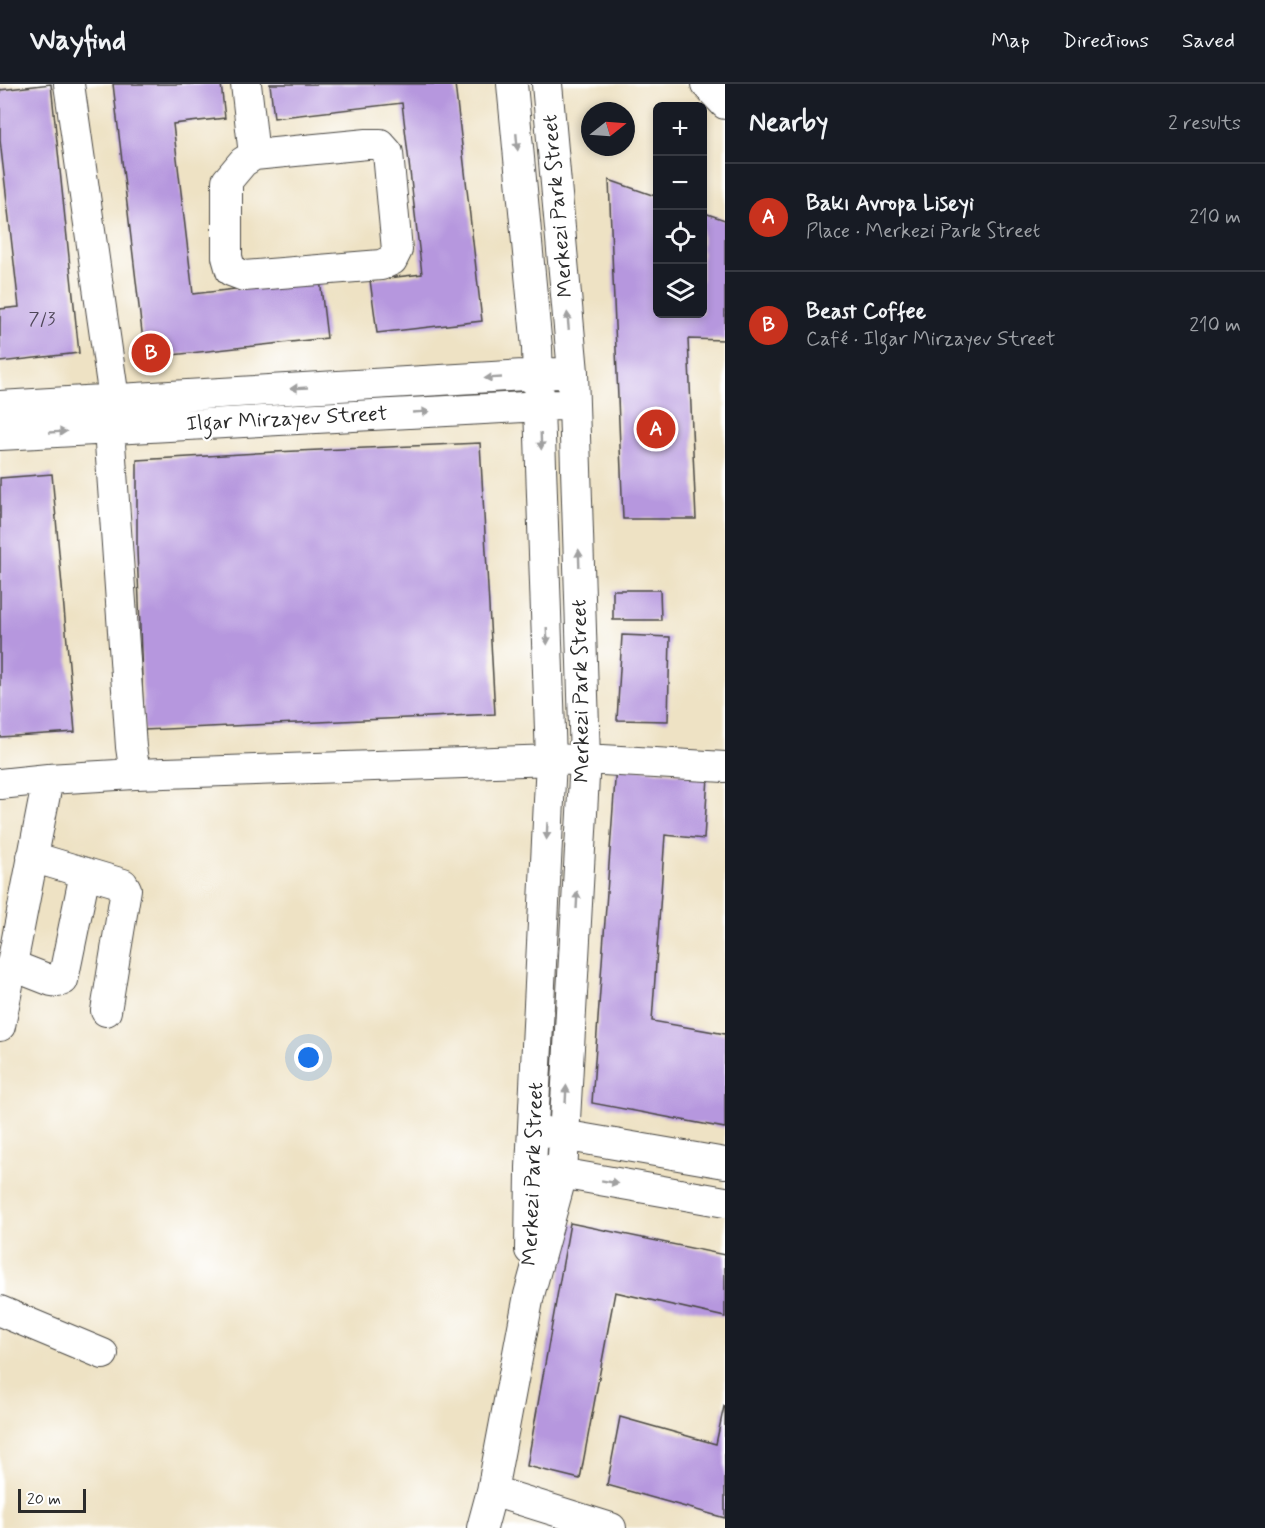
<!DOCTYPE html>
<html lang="en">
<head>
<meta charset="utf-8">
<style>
  body { margin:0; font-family:Mynerve,sans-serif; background:#242831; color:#f1f3f6 }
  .controls { position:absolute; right:18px; top:18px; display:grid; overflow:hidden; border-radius:9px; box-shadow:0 3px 9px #0003 }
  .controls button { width:54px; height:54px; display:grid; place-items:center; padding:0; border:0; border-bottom:2px solid #363941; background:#171b24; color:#f1f3f6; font:30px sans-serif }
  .compass { position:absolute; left:581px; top:18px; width:54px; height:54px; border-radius:50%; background:#171b24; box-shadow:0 3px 9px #0003; rotate:73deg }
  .scale { position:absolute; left:18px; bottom:15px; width:68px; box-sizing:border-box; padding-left:6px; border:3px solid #2b2b2b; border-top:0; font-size:16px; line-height:21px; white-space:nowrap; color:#2b2b2b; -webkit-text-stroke:4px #fff; paint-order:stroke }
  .you { position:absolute; left:309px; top:974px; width:21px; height:21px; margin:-15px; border:4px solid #fff; border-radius:50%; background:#1a73e8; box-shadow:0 0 0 9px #1a73e833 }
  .badge { display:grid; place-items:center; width:39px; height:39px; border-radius:50%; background:#c8321e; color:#fff; font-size:20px; font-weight:700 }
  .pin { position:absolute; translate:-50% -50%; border:3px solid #fff; box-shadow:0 2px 6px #0006 }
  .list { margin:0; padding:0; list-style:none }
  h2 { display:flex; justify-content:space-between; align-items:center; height:78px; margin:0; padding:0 24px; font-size:26px }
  h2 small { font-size:20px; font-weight:400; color:#9ea1a6 }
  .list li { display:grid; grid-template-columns:39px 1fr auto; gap:18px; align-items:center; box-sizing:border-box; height:108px; padding:0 24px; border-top:2px solid #363941 }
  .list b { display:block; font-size:22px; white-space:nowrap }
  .list p { margin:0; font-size:20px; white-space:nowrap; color:#9ea1a6 }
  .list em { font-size:20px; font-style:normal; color:#9ea1a6 }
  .icon { flex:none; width:33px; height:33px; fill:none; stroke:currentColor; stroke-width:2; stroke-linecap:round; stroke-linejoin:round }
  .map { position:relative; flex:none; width:725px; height:1444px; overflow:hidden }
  header { display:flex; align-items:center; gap:36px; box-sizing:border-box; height:84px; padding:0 30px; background:#171b24; border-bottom:2px solid #363941 }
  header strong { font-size:28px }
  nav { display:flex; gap:33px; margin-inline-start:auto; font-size:21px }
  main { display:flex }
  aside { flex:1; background:#171b24 }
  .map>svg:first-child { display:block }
  .building { fill:#b697de }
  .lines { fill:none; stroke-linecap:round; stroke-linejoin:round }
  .minor-casing { stroke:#484642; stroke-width:32 }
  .minor { stroke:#fff; stroke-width:30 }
  .oneway { fill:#a0a0a0 }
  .labels { text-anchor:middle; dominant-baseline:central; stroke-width:4.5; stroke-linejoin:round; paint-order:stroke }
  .number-label { font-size:18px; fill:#4e4658 }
  .street-label { font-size:21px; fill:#2b2b2b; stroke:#fff }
</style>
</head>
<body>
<header>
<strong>Wayfind</strong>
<nav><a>Map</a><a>Directions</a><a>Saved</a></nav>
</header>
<main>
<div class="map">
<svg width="725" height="1444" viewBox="0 0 725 1444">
  <rect width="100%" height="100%" fill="#fff"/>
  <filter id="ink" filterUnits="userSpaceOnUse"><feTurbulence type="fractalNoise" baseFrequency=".0167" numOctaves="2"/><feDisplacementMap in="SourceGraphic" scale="12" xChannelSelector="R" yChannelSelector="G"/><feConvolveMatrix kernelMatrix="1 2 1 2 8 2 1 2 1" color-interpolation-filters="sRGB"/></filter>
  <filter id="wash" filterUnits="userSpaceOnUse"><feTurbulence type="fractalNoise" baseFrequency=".008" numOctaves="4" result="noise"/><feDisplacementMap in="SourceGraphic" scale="24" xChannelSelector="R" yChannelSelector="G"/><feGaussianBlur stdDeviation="1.35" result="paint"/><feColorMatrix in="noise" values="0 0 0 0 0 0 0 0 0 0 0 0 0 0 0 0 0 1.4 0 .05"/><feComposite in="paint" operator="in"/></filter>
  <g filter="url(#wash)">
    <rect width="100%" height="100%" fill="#eee2c4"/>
    <g id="blocks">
      <path class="building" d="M 51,0 L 79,269 L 0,278 L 0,225 L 19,223 L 0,56 L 0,6 Z
        M 113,0 L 221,0 L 225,34 L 173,40 L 193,210 L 320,195 L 327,254 L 145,274 Z
        M 270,0 L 455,0 L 482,237 L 377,249 L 370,196 L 422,190 L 402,19 L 274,34 Z
        M 609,96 L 658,113 L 658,230 L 702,230 L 702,128 L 725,136 L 725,256 L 688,255 L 696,435 L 623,435 Z
        M 480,359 L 495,630 L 144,646 L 137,466 L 137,376 L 274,368 Z
        M 52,390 L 75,648 L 0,653 L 0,394 Z
        M 613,506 L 660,506 L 661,536 L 613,536 Z
        M 622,551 L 670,553 L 668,637 L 617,636 Z
        M 616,682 L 708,693 L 704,755 L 665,751 L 652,937 L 725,950 L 725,1044 L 592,1019 Z
        M 570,1139 L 725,1171 L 725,1233 L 615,1208 L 580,1395 L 527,1382 Z
        M 724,1322 L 725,1322 L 725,1434 L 607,1401 L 620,1333 L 716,1360 Z"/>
    </g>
  </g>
  <g filter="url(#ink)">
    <use href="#blocks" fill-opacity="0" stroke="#484642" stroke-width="1.5"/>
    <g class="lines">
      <g class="minor-casing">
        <path id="minor" d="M 69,0 L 114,315
          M 246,0 L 254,71
          M 512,0 L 537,264 L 551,676 L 531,1084 L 530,1166
          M 706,0 L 725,20
          M 367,60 L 380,60 L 388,69 L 397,166 L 392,176 L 381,181 L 244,192 L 231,187 L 227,173 L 227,97 L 243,78 L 254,71 Z
          M 0,322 L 558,289
          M 109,345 L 131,663 L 135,690
          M 0,351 L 560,321
          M 0,700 L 48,695 L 135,690 L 585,675 L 725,683
          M 32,773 L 123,800 L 126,805 L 106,927
          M 11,881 L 52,897 L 58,898 L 63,896 L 85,789
          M 0,942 L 48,695
          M 545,1048 L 725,1079
          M 543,1086 L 725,1118
          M 0,1227 L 103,1270
          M 492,1407 L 611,1444
          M 482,1444 L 492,1407 L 529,1211 L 562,1090 L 585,675 L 573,288 L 547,0"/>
      </g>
      <use href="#minor" class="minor"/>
    </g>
    <defs><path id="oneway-solid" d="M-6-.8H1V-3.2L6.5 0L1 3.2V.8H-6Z" transform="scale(1.5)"/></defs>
    <g class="oneway">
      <use href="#oneway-solid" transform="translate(517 58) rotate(85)"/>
      <use href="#oneway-solid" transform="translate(568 237) rotate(-95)"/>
      <use href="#oneway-solid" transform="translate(493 294) rotate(177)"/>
      <use href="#oneway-solid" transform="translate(299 304) rotate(177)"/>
      <use href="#oneway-solid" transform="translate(421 328) rotate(-3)"/>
      <use href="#oneway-solid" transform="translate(58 348) rotate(-3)"/>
      <use href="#oneway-solid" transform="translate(541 357) rotate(88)"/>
      <use href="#oneway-solid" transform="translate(579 474) rotate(-92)"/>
      <use href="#oneway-solid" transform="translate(547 552) rotate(88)"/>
      <use href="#oneway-solid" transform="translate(547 747) rotate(93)"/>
      <use href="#oneway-solid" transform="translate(577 816) rotate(-87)"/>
      <use href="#oneway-solid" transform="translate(566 1010) rotate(-87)"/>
      <use href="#oneway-solid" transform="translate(610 1098) rotate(10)"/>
    </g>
  </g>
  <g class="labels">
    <g class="number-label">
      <text x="42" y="235">7/3</text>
    </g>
    <g class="street-label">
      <text transform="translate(558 122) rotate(-95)">Merkezi Park Street</text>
      <text transform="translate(287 335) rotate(-3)">Ilgar Mirzayev Street</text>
      <text transform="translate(581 607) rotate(-91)">Merkezi Park Street</text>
      <text transform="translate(533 1090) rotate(-88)">Merkezi Park Street</text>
    </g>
  </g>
</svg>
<div class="controls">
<button>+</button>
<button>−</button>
<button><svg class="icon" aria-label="locate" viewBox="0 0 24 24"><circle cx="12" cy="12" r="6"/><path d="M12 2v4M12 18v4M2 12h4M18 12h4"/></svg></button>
<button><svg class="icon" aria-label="layers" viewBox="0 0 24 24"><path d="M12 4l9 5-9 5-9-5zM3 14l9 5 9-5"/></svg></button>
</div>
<svg class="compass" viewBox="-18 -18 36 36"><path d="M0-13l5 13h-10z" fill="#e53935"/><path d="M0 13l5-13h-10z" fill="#9ea1a6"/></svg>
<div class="scale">20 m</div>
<div class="you"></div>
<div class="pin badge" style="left:656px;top:345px">A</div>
<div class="pin badge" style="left:151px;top:269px">B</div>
</div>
<aside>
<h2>Nearby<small>2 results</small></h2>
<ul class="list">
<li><span class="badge">A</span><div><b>Bakı Avropa Liseyi</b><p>Place · Merkezi Park Street</p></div><em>210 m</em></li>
<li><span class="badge">B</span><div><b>Beast Coffee</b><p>Café · Ilgar Mirzayev Street</p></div><em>210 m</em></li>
</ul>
</aside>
</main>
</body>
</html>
